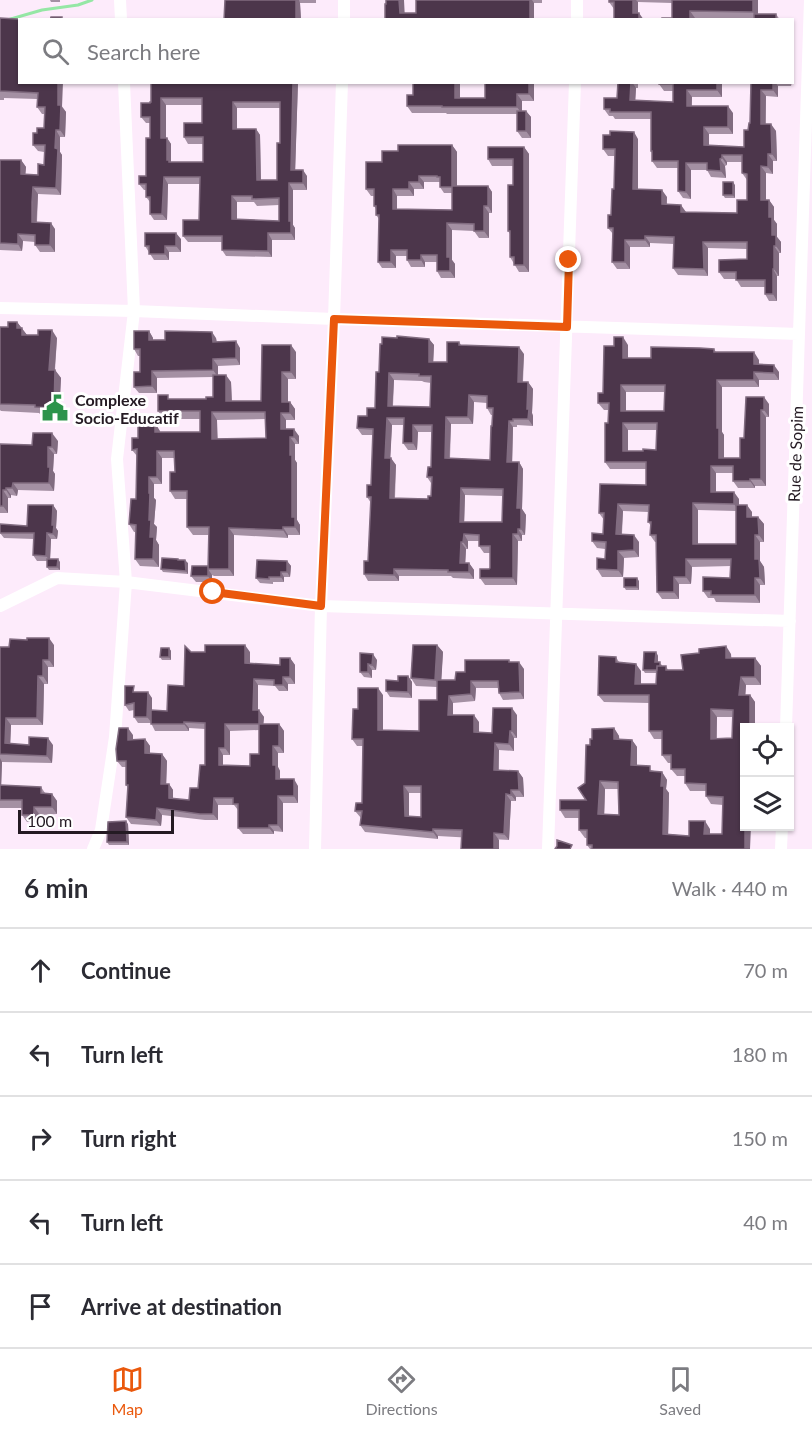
<!DOCTYPE html>
<html lang="en">
<head>
<meta charset="utf-8">
<style>
  body { margin:0; font-family:Lato,sans-serif; background:#f2f2f3; color:#2b2b33 }
  .controls { position:absolute; right:18px; bottom:18px; display:grid; overflow:hidden; border-radius:0px; box-shadow:0 2px 4px #0004 }
  .controls button { width:54px; height:54px; display:grid; place-items:center; padding:0; border:0; border-bottom:2px solid #e1e1e2; background:#fff; color:#2b2b33; font:30px sans-serif }
  .scale { position:absolute; left:18px; bottom:15px; width:156px; box-sizing:border-box; padding-left:6px; border:3px solid #241a23; border-top:0; font-size:16px; line-height:21px; white-space:nowrap; color:#241a23; -webkit-text-stroke:4px #fff; paint-order:stroke }
  .stop { position:absolute; width:18px; height:18px; margin:-14px; border:4px solid #ea580c; border-radius:50%; background:#fff }
  .stop.end { background:#ea580c; border-color:#fff; box-shadow:0 2px 6px #0008 }
  .list { margin:0; padding:0; list-style:none }
  h2 { display:flex; justify-content:space-between; align-items:center; height:78px; margin:0; padding:0 24px; font-size:26px }
  h2 small { font-size:20px; font-weight:400; color:#7c7c81 }
  .list li { display:grid; grid-template-columns:39px 1fr auto; gap:18px; align-items:center; box-sizing:border-box; height:84px; padding:0 24px; border-top:2px solid #e1e1e2 }
  .list b { display:block; font-size:22px; white-space:nowrap }
  .list em { font-size:20px; font-style:normal; color:#7c7c81 }
  .icon { flex:none; width:33px; height:33px; fill:none; stroke:currentColor; stroke-width:2; stroke-linecap:round; stroke-linejoin:round }
  .map { position:relative; flex:none; width:812px; height:849px; overflow:hidden }
  .search { position:absolute; background:#fff; box-shadow:0 2px 4px #0004; left:18px; right:18px; top:18px; height:66px; display:flex; align-items:center; gap:15px; box-sizing:border-box; padding:0 21px; border-radius:0px; color:#7c7c81; font-size:22px }
  .sheet { height:498px; background:#fff }
  nav { display:flex; justify-content:space-around; align-items:center; box-sizing:border-box; height:84px; border-top:2px solid #e1e1e2; background:#fff; font-size:16px; color:#7c7c81 }
  nav a { display:grid; justify-items:center; gap:3px }
  nav .on { color:#ea580c }
  .map>svg:first-child { display:block }
  .lines { fill:none; stroke-linecap:round; stroke-linejoin:round }
  .stream { stroke:#95e7a5; stroke-width:3 }
  .minor { stroke:#fff; stroke-width:12 }
  .wall { fill:#a490a3; fill-rule:evenodd }
  .shaded-wall { fill:#816c80 }
  .building { fill:#4c364b; stroke:#816c80; stroke-width:1.5; fill-rule:evenodd }
  .route { stroke:#ea580c; stroke-width:8 }
  .labels { text-anchor:middle; dominant-baseline:central; stroke-width:6; stroke-linejoin:round; paint-order:stroke }
  .poi-label { font-size:16px; font-weight:bold; fill:#241a23; stroke:#fff; text-anchor:start }
  .street-label { font-size:16px; fill:#241a23; stroke:#fff }
</style>
</head>
<body>
<div class="map">
<svg width="812" height="849" viewBox="0 0 812 849">
  <rect width="100%" height="100%" fill="#fdebfb"/>
  <g class="lines">
    <path class="stream" d="M 0,22 L 42,10 L 78,5 L 92,0"/>
    <path class="minor" d="M 120,0 L 121,20
      M 344,20 L 344,0
      M 577,20 L 577,0
      M 0,308 L 134,311 L 334,319 L 799,334
      M 0,606 L 57,578 L 126,582 L 321,606 L 790,621
      M 786,728 L 810,0
      M 93,849 L 101,830 L 115,737 L 126,582 L 117,459 L 134,311 L 124,82
      M 315,849 L 321,606 L 334,319 L 342,82
      M 548,849 L 575,82
      M 781,849 L 782,826"/>
  </g>
  <path class="wall" d="M 50,0 L 60,0 L 60,2 L 51,2 Z
    M 225,0 L 316,0 L 316,3 L 300,3 L 301,20 L 224,20 Z
    M 416,0 L 542,0 L 542,3 L 534,3 L 534,20 L 385,20 L 386,4 L 405,13 L 416,13 Z
    M 609,0 L 758,0 L 758,14 L 776,14 L 780,20 L 695,18 L 695,20 L 662,20 L 672,18 L 672,3 L 638,2 L 638,13 L 614,9 L 609,2 Z
    M 0,18 L 66,112 L 65,137 L 60,137 L 60,152 L 62,155 L 61,195 L 38,194 L 37,222 L 55,229 L 55,252 L 40,252 L 35,245 L 35,242 L 23,241 L 22,251 L 0,250 L 0,160 L 21,160 L 26,167 L 25,174 L 38,175 L 44,165 L 44,152 L 38,151 L 33,145 L 37,133 L 44,128 L 45,114 L 42,114 L 37,107 L 37,99 L 4,98 L 4,100 L 0,100 Z
    M 151,82 L 298,82 L 295,170 L 307,176 L 307,190 L 293,190 L 293,225 L 295,228 L 295,240 L 272,240 L 272,257 L 226,256 L 222,250 L 222,242 L 188,242 L 183,236 L 199,220 L 200,184 L 168,184 L 167,220 L 154,220 L 150,214 L 150,202 L 146,197 L 146,190 L 144,190 L 139,184 L 146,176 L 150,138 L 150,123 L 146,123 L 141,117 L 151,102 ZM 166,105 L 202,105 L 202,123 L 184,137 L 188,144 L 203,144 L 203,162 L 171,162 L 171,144 L 167,138 L 166,138 ZM 237,108 L 280,108 L 280,143 L 277,180 L 261,180 L 260,135 L 256,129 L 237,129 ZM 237,202 L 254,202 L 257,206 L 279,205 L 279,221 L 237,219 Z
    M 401,82 L 460,82 L 460,98 L 485,98 L 534,82 L 534,101 L 522,101 L 522,111 L 526,111 L 531,117 L 531,138 L 522,138 L 517,131 L 517,114 L 447,114 L 446,113 L 412,113 L 407,106 L 413,95 L 413,84 L 402,84 Z
    M 618,82 L 638,82 L 638,88 L 636,88 L 635,100 L 673,102 L 673,91 L 664,91 L 659,84 L 722,82 L 722,97 L 692,97 L 692,106 L 733,113 L 733,134 L 709,134 L 709,145 L 744,147 L 750,123 L 751,82 L 792,82 L 791,86 L 778,86 L 778,97 L 766,96 L 766,124 L 776,131 L 777,161 L 773,161 L 773,174 L 766,173 L 766,200 L 769,200 L 774,207 L 774,220 L 777,224 L 777,237 L 781,242 L 781,253 L 779,253 L 779,276 L 777,276 L 777,301 L 769,301 L 765,294 L 765,287 L 741,287 L 736,279 L 724,279 L 719,272 L 747,259 L 747,249 L 708,248 L 708,276 L 678,275 L 673,268 L 674,244 L 650,243 L 650,247 L 630,247 L 630,269 L 617,269 L 612,262 L 613,234 L 608,228 L 611,215 L 614,189 L 615,156 L 608,156 L 603,149 L 638,139 L 638,189 L 667,197 L 667,204 L 686,212 L 737,213 L 747,200 L 747,180 L 742,173 L 742,162 L 727,162 L 727,165 L 725,166 L 726,178 L 711,177 L 707,170 L 691,170 L 691,199 L 683,198 L 678,191 L 678,168 L 657,168 L 652,161 L 652,153 L 651,151 L 651,119 L 615,119 L 613,116 L 609,116 L 604,109 L 617,98 Z
    M 452,145 L 457,152 L 457,186 L 488,186 L 492,192 L 492,213 L 489,213 L 489,238 L 479,238 L 474,231 L 452,230 L 452,260 L 455,264 L 455,278 L 441,278 L 437,271 L 437,262 L 425,262 L 425,267 L 411,267 L 407,260 L 407,256 L 396,256 L 396,268 L 382,268 L 378,262 L 379,219 L 376,215 L 376,209 L 374,206 L 374,196 L 371,196 L 366,189 L 382,162 L 398,151 ZM 424,182 L 440,182 L 440,187 L 444,193 L 452,193 L 452,210 L 397,209 L 397,196 L 414,196 L 414,189 L 424,189 Z
    M 524,147 L 529,154 L 529,272 L 519,272 L 510,257 L 510,234 L 508,231 L 513,185 L 513,166 L 492,166 L 488,159 Z
    M 735,185 L 735,198 L 725,198 L 723,195 Z
    M 181,239 L 181,252 L 169,252 L 169,260 L 154,260 L 145,246 Z
    M 17,322 L 27,335 L 57,338 L 55,370 L 61,378 L 59,415 L 41,415 L 39,413 L 1,411 L 0,410 L 0,327 L 8,327 Z
    M 149,331 L 153,338 L 153,340 L 216,338 L 217,342 L 240,348 L 240,365 L 218,366 L 218,375 L 231,382 L 232,401 L 261,401 L 296,352 L 296,379 L 288,379 L 288,402 L 290,402 L 295,409 L 295,420 L 286,420 L 286,429 L 299,436 L 299,444 L 295,444 L 295,460 L 297,463 L 297,520 L 300,525 L 300,535 L 288,535 L 288,538 L 234,535 L 234,576 L 214,576 L 212,575 L 212,582 L 196,582 L 191,576 L 208,567 L 209,535 L 193,535 L 187,527 L 187,499 L 175,499 L 170,491 L 175,472 L 175,458 L 162,458 L 162,484 L 154,484 L 154,498 L 156,500 L 154,524 L 157,527 L 156,540 L 159,545 L 159,567 L 140,566 L 135,559 L 136,532 L 134,532 L 129,524 L 136,499 L 137,456 L 132,450 L 138,438 L 155,423 L 160,432 L 200,432 L 200,419 L 163,419 L 158,411 L 171,399 L 206,399 L 213,397 L 213,377 L 157,378 L 157,393 L 139,393 L 134,387 L 140,372 L 140,356 L 138,356 L 134,349 ZM 266,419 L 266,438 L 217,439 L 217,420 Z
    M 429,339 L 434,345 L 433,362 L 447,362 L 459,342 L 462,346 L 524,354 L 523,382 L 528,382 L 533,389 L 532,413 L 533,416 L 533,426 L 517,425 L 517,427 L 513,427 L 512,462 L 519,462 L 523,469 L 522,509 L 526,515 L 525,535 L 522,535 L 522,541 L 518,541 L 517,585 L 485,585 L 480,578 L 490,568 L 490,553 L 484,553 L 479,546 L 479,541 L 468,541 L 468,549 L 466,549 L 465,563 L 469,563 L 474,570 L 474,579 L 453,578 L 451,576 L 399,576 L 399,581 L 368,581 L 364,574 L 368,561 L 371,503 L 367,497 L 371,485 L 373,435 L 362,435 L 357,428 L 375,408 L 379,372 ZM 394,380 L 422,381 L 424,382 L 431,383 L 430,407 L 393,406 ZM 474,402 L 487,403 L 487,408 L 491,415 L 492,415 L 490,460 L 450,459 L 451,424 L 473,424 ZM 392,425 L 404,425 L 403,443 L 408,450 L 417,450 L 418,432 L 432,432 L 431,467 L 427,477 L 431,483 L 431,496 L 428,499 L 395,498 L 396,465 L 390,458 ZM 465,495 L 503,496 L 502,522 L 464,522 Z
    M 628,345 L 628,358 L 651,358 L 714,349 L 716,352 L 759,360 L 759,364 L 779,372 L 779,380 L 759,380 L 759,387 L 722,387 L 722,432 L 724,435 L 724,458 L 740,458 L 744,438 L 746,397 L 769,404 L 769,417 L 766,417 L 766,486 L 755,486 L 755,488 L 738,488 L 733,481 L 733,473 L 716,473 L 716,492 L 739,499 L 739,505 L 752,512 L 752,517 L 758,517 L 764,524 L 764,542 L 760,542 L 760,561 L 764,567 L 765,585 L 760,585 L 760,603 L 716,602 L 714,598 L 708,598 L 703,591 L 730,578 L 731,566 L 692,567 L 691,584 L 679,584 L 679,599 L 662,599 L 657,592 L 657,542 L 655,542 L 650,535 L 651,526 L 648,522 L 648,512 L 623,511 L 622,534 L 639,542 L 639,557 L 624,558 L 623,577 L 602,577 L 597,569 L 605,559 L 605,549 L 597,548 L 592,541 L 603,534 L 604,520 L 599,513 L 646,485 L 646,469 L 610,469 L 605,462 L 609,410 L 604,410 L 598,403 L 603,393 L 614,346 ZM 626,392 L 665,392 L 664,411 L 626,411 ZM 628,430 L 656,430 L 656,450 L 643,451 L 628,451 ZM 698,510 L 736,511 L 736,544 L 698,544 Z
    M 58,441 L 57,454 L 54,454 L 53,471 L 55,474 L 54,491 L 18,490 L 17,496 L 11,495 L 11,498 L 8,498 L 8,513 L 0,513 L 0,444 L 32,445 Z
    M 53,505 L 57,511 L 56,528 L 58,531 L 57,539 L 51,539 L 50,559 L 60,562 L 60,570 L 49,570 L 47,567 L 47,561 L 37,561 L 33,555 L 34,539 L 4,538 L 0,533 L 27,526 Z
    M 287,561 L 291,566 L 290,577 L 284,577 L 284,582 L 273,582 L 273,584 L 260,583 L 256,578 Z
    M 188,563 L 188,574 L 163,572 L 161,569 Z
    M 639,581 L 639,590 L 626,590 L 624,587 Z
    M 54,645 L 54,667 L 48,667 L 48,684 L 44,684 L 43,725 L 11,725 L 10,744 L 53,745 L 52,763 L 2,762 L 1,785 L 41,787 L 45,793 L 52,794 L 57,801 L 57,814 L 40,815 L 40,822 L 27,822 L 22,815 L 22,808 L 0,808 L 0,647 Z
    M 437,645 L 443,652 L 441,680 L 455,680 L 465,672 L 509,660 L 510,662 L 524,669 L 524,699 L 503,700 L 499,693 L 498,688 L 476,688 L 475,701 L 453,703 L 453,715 L 479,722 L 479,733 L 492,733 L 517,715 L 517,738 L 514,738 L 514,751 L 499,750 L 499,770 L 518,771 L 523,778 L 524,797 L 516,797 L 516,801 L 511,801 L 509,840 L 438,836 L 438,839 L 365,832 L 360,825 L 361,818 L 355,811 L 362,803 L 363,746 L 357,746 L 352,739 L 358,709 L 383,695 L 383,730 L 419,731 L 437,700 L 437,687 L 416,686 L 411,678 ZM 409,793 L 421,793 L 421,817 L 409,816 Z
    M 169,648 L 171,651 L 171,660 L 162,660 L 160,657 Z
    M 191,652 L 250,652 L 250,664 L 280,665 L 290,658 L 295,665 L 295,684 L 288,684 L 288,691 L 279,691 L 275,686 L 258,685 L 258,710 L 264,717 L 263,724 L 279,724 L 284,731 L 284,753 L 278,753 L 278,767 L 280,771 L 280,779 L 298,786 L 298,803 L 283,803 L 283,832 L 274,831 L 274,834 L 243,834 L 238,828 L 238,810 L 234,805 L 218,805 L 218,820 L 205,820 L 162,815 L 161,826 L 131,824 L 126,817 L 128,788 L 126,785 L 126,767 L 122,767 L 117,761 L 133,735 L 133,740 L 145,739 L 150,746 L 150,754 L 162,754 L 167,761 L 166,784 L 169,784 L 173,790 L 173,799 L 189,800 L 198,788 L 205,765 L 205,729 L 189,728 L 189,731 L 155,731 L 151,723 L 138,723 L 134,717 L 134,710 L 129,711 L 125,705 L 138,692 L 152,698 L 152,710 L 167,711 L 184,686 ZM 259,730 L 259,754 L 250,766 L 223,765 L 223,755 L 230,755 L 230,731 Z
    M 656,652 L 658,656 L 658,662 L 662,665 L 662,666 L 666,666 L 668,670 L 683,670 L 731,654 L 731,658 L 755,658 L 761,666 L 761,685 L 746,685 L 745,695 L 750,695 L 755,702 L 755,728 L 744,728 L 750,849 L 590,849 L 587,845 L 587,838 L 585,838 L 579,830 L 579,818 L 565,818 L 560,810 L 586,800 L 585,783 L 590,745 L 592,739 L 614,728 L 619,736 L 619,739 L 632,740 L 637,747 L 637,765 L 654,771 L 662,772 L 667,780 L 666,789 L 669,793 L 668,834 L 689,836 L 710,829 L 710,834 L 722,834 L 723,805 L 711,804 L 706,796 L 706,791 L 690,791 L 685,783 L 685,776 L 677,776 L 671,769 L 671,763 L 668,763 L 662,755 L 662,739 L 654,739 L 649,731 L 649,703 L 604,702 L 598,695 L 616,657 L 619,662 L 641,671 L 641,684 L 656,684 L 657,673 L 645,673 L 643,670 ZM 717,717 L 733,717 L 732,738 L 717,738 ZM 605,789 L 618,789 L 619,815 L 604,814 Z
    M 360,653 L 377,660 L 376,670 L 372,670 L 372,678 L 364,677 L 360,672 Z
    M 408,676 L 412,682 L 412,698 L 390,697 L 386,691 L 398,681 Z
    M 128,824 L 129,845 L 109,845 L 107,842 Z"/>
  <path class="shaded-wall" d="M 296,0 L 299,0 L 300,3 L 301,20 L 296,20 Z
    M 399,0 L 404,0 L 405,20 L 400,13 Z
    M 530,0 L 532,0 L 534,3 L 534,20 L 530,20 Z
    M 633,0 L 636,0 L 638,2 L 638,20 L 633,13 Z
    M 753,0 L 758,0 L 758,19 L 753,12 Z
    M 690,11 L 695,18 L 695,20 L 690,20 Z
    M 639,13 L 644,20 L 639,20 Z
    M 58,82 L 63,82 L 62,107 L 66,112 L 65,137 L 60,130 L 58,105 Z
    M 293,82 L 298,82 L 295,176 L 291,170 Z
    M 455,82 L 460,82 L 460,106 L 455,98 Z
    M 529,82 L 534,82 L 534,101 L 529,94 Z
    M 631,82 L 632,82 L 636,88 L 635,107 L 630,100 Z
    M 717,82 L 722,82 L 722,97 L 717,90 Z
    M 773,82 L 775,82 L 778,86 L 778,97 L 773,90 Z
    M 687,90 L 692,97 L 691,113 L 687,106 Z
    M 761,90 L 766,96 L 765,131 L 761,124 Z
    M 517,94 L 522,101 L 522,114 L 517,107 Z
    M 161,98 L 166,105 L 166,144 L 161,138 Z
    M 233,102 L 237,108 L 237,135 L 233,129 Z
    M 728,106 L 733,113 L 733,134 L 728,127 Z
    M 526,111 L 531,117 L 531,138 L 526,131 Z
    M 771,124 L 776,131 L 777,161 L 772,154 Z
    M 704,127 L 709,134 L 709,152 L 704,145 Z
    M 256,129 L 260,135 L 261,187 L 257,180 Z
    M 56,130 L 60,137 L 60,152 L 62,155 L 61,195 L 56,188 Z
    M 634,132 L 638,139 L 638,196 L 633,189 Z
    M 167,138 L 171,144 L 171,164 L 167,160 Z
    M 452,145 L 457,152 L 457,192 L 452,186 Z
    M 524,147 L 529,154 L 529,272 L 524,265 Z
    M 768,154 L 773,161 L 773,174 L 768,167 Z
    M 722,155 L 727,162 L 727,165 L 722,158 Z
    M 720,159 L 725,166 L 726,178 L 721,171 Z
    M 21,160 L 26,167 L 25,181 L 21,174 Z
    M 686,163 L 691,170 L 691,199 L 686,192 Z
    M 761,166 L 766,173 L 766,207 L 761,200 Z
    M 303,170 L 307,176 L 307,190 L 303,183 Z
    M 419,176 L 424,182 L 424,189 L 419,182 Z
    M 164,177 L 168,184 L 167,220 L 162,214 Z
    M 409,182 L 414,189 L 414,196 L 409,189 Z
    M 733,182 L 735,185 L 735,198 L 733,195 Z
    M 289,183 L 293,190 L 293,225 L 295,228 L 295,240 L 291,233 L 289,221 Z
    M 488,186 L 492,192 L 492,213 L 488,206 Z
    M 33,187 L 38,194 L 36,229 L 32,222 Z
    M 393,189 L 397,196 L 397,215 L 393,209 Z
    M 662,190 L 667,197 L 666,211 L 662,204 Z
    M 232,196 L 237,202 L 237,226 L 232,219 Z
    M 769,200 L 774,207 L 774,220 L 777,224 L 777,237 L 781,242 L 781,253 L 776,246 L 772,235 L 769,217 Z
    M 681,205 L 686,212 L 686,219 L 681,212 Z
    M 484,206 L 489,213 L 489,238 L 484,231 Z
    M 51,223 L 55,229 L 55,252 L 50,245 Z
    M 447,223 L 452,230 L 452,260 L 455,264 L 455,278 L 450,271 L 447,257 Z
    M 176,233 L 181,239 L 181,252 L 176,246 Z
    M 268,233 L 272,240 L 272,257 L 268,251 Z
    M 18,234 L 23,241 L 22,251 L 18,244 Z
    M 645,236 L 650,243 L 650,247 L 645,240 Z
    M 625,240 L 630,247 L 630,269 L 625,262 Z
    M 703,242 L 708,248 L 708,276 L 704,269 Z
    M 165,246 L 169,252 L 169,260 L 165,254 Z
    M 774,246 L 779,253 L 779,276 L 774,269 Z
    M 391,250 L 396,256 L 396,268 L 391,262 Z
    M 421,255 L 425,262 L 425,267 L 421,260 Z
    M 773,269 L 777,276 L 777,301 L 773,294 Z
    M 17,322 L 27,335 L 27,342 L 17,328 Z
    M 52,330 L 57,338 L 54,378 L 49,370 Z
    M 149,331 L 153,338 L 153,347 L 149,340 Z
    M 212,332 L 216,338 L 217,349 L 213,342 Z
    M 623,337 L 628,345 L 628,365 L 623,358 Z
    M 429,339 L 434,345 L 433,368 L 429,362 Z
    M 236,341 L 240,348 L 240,365 L 236,358 Z
    M 291,345 L 296,352 L 296,379 L 291,372 Z
    M 519,347 L 524,354 L 522,389 L 518,382 Z
    M 754,352 L 759,360 L 759,371 L 754,364 Z
    M 213,359 L 218,366 L 218,377 L 213,370 Z
    M 774,365 L 779,372 L 779,380 L 774,373 Z
    M 55,370 L 61,378 L 59,415 L 54,408 Z
    M 152,371 L 157,378 L 157,393 L 152,386 Z
    M 282,372 L 288,379 L 288,409 L 282,402 Z
    M 754,372 L 759,380 L 759,387 L 754,380 Z
    M 389,373 L 394,380 L 392,413 L 388,406 Z
    M 226,375 L 231,382 L 232,409 L 226,401 Z
    M 717,380 L 722,387 L 722,432 L 724,435 L 724,465 L 719,458 L 717,428 Z
    M 528,382 L 533,389 L 532,413 L 533,416 L 533,426 L 528,419 L 527,409 Z
    M 621,385 L 626,392 L 626,418 L 621,411 Z
    M 469,395 L 474,402 L 473,424 L 468,417 Z
    M 764,397 L 769,404 L 769,417 L 764,410 Z
    M 290,402 L 295,409 L 295,420 L 290,413 Z
    M 761,410 L 766,417 L 766,486 L 761,479 Z
    M 212,412 L 217,420 L 218,446 L 212,439 Z
    M 281,413 L 286,420 L 286,436 L 281,429 Z
    M 446,417 L 451,424 L 449,465 L 445,458 Z
    M 387,418 L 392,425 L 390,465 L 385,458 Z
    M 509,421 L 513,427 L 512,468 L 507,462 Z
    M 155,423 L 160,431 L 160,440 L 155,432 Z
    M 623,423 L 628,430 L 628,458 L 623,451 Z
    M 413,425 L 418,432 L 417,450 L 413,443 Z
    M 294,429 L 299,436 L 299,444 L 294,437 Z
    M 52,433 L 58,441 L 57,454 L 52,447 Z
    M 290,437 L 295,444 L 295,460 L 297,463 L 297,520 L 300,525 L 300,535 L 295,527 L 292,517 Z
    M 48,447 L 54,454 L 53,471 L 55,474 L 54,491 L 49,483 L 48,467 Z
    M 157,451 L 162,458 L 162,484 L 157,477 Z
    M 391,458 L 396,465 L 394,504 L 390,498 Z
    M 519,462 L 523,469 L 522,509 L 526,515 L 525,535 L 521,529 L 517,508 Z
    M 711,466 L 716,473 L 716,499 L 711,492 Z
    M 149,477 L 154,484 L 154,498 L 156,500 L 154,524 L 157,527 L 156,540 L 159,545 L 159,567 L 153,559 L 150,537 L 149,520 Z
    M 750,479 L 755,486 L 755,488 L 750,481 Z
    M 13,483 L 18,490 L 17,496 L 12,488 Z
    M 6,488 L 11,495 L 11,498 L 6,490 Z
    M 461,488 L 465,495 L 464,528 L 460,522 Z
    M 3,490 L 8,498 L 8,513 L 3,506 Z
    M 734,492 L 739,499 L 739,511 L 734,504 Z
    M 693,503 L 698,510 L 698,551 L 693,544 Z
    M 618,504 L 623,511 L 621,541 L 616,534 Z
    M 53,505 L 57,511 L 56,528 L 58,531 L 57,539 L 53,534 L 52,525 Z
    M 747,505 L 752,512 L 752,524 L 747,517 Z
    M 758,517 L 764,524 L 764,542 L 759,535 Z
    M 283,527 L 288,535 L 288,538 L 283,530 Z
    M 229,528 L 234,535 L 234,576 L 229,569 Z
    M 518,529 L 522,535 L 522,541 L 518,534 Z
    M 47,533 L 51,539 L 50,561 L 46,556 Z
    M 464,534 L 468,541 L 468,549 L 463,542 Z
    M 513,534 L 518,541 L 517,585 L 513,578 Z
    M 634,535 L 639,542 L 639,557 L 634,550 Z
    M 755,535 L 760,542 L 760,561 L 764,567 L 765,585 L 760,578 L 755,559 Z
    M 461,542 L 466,549 L 465,569 L 460,563 Z
    M 618,551 L 624,558 L 623,577 L 618,570 Z
    M 58,559 L 60,562 L 60,570 L 57,567 Z
    M 686,559 L 692,567 L 691,584 L 686,577 Z
    M 185,560 L 188,563 L 188,574 L 186,571 Z
    M 287,561 L 291,566 L 290,577 L 287,572 Z
    M 469,563 L 474,570 L 474,579 L 469,572 Z
    M 208,569 L 212,575 L 212,582 L 208,576 Z
    M 394,569 L 399,576 L 399,581 L 394,575 Z
    M 281,572 L 284,577 L 284,582 L 281,577 Z
    M 674,577 L 679,584 L 679,599 L 674,592 Z
    M 637,578 L 639,581 L 639,590 L 637,587 Z
    M 755,578 L 760,585 L 760,603 L 755,595 Z
    M 49,638 L 54,645 L 54,667 L 49,660 Z
    M 245,645 L 250,652 L 250,670 L 245,663 Z
    M 437,645 L 443,652 L 441,687 L 435,680 Z
    M 726,646 L 731,654 L 732,666 L 726,658 Z
    M 169,648 L 171,651 L 171,660 L 169,657 Z
    M 656,652 L 658,656 L 658,665 L 655,662 Z
    M 373,654 L 377,660 L 376,670 L 372,665 Z
    M 290,658 L 295,665 L 295,684 L 290,677 Z
    M 755,658 L 761,666 L 761,685 L 755,677 Z
    M 43,660 L 48,667 L 48,684 L 43,676 Z
    M 519,662 L 524,669 L 524,699 L 520,692 Z
    M 368,664 L 372,670 L 372,678 L 368,672 Z
    M 636,664 L 641,671 L 641,692 L 635,684 Z
    M 38,676 L 44,684 L 43,725 L 37,718 Z
    M 408,676 L 412,682 L 412,698 L 408,692 Z
    M 283,677 L 288,684 L 288,691 L 283,685 Z
    M 741,677 L 746,685 L 745,702 L 739,695 Z
    M 254,679 L 258,685 L 258,717 L 253,710 Z
    M 471,681 L 476,688 L 475,701 L 471,694 Z
    M 378,688 L 383,695 L 383,737 L 378,730 Z
    M 148,692 L 152,698 L 152,723 L 147,717 Z
    M 750,695 L 755,702 L 755,728 L 750,728 Z
    M 449,696 L 453,703 L 453,722 L 448,715 Z
    M 512,708 L 517,715 L 517,738 L 512,731 Z
    M 711,709 L 717,717 L 716,746 L 711,739 Z
    M 259,710 L 264,717 L 263,730 L 259,724 Z
    M 474,715 L 479,722 L 479,739 L 474,732 Z
    M 6,718 L 11,725 L 10,751 L 5,743 Z
    M 184,722 L 189,728 L 189,731 L 184,724 Z
    M 225,724 L 230,731 L 230,755 L 225,748 Z
    M 279,724 L 284,731 L 284,753 L 279,746 Z
    M 128,728 L 133,735 L 133,747 L 128,740 Z
    M 614,728 L 619,736 L 620,747 L 614,739 Z
    M 510,731 L 514,738 L 514,751 L 509,744 Z
    M 48,738 L 53,745 L 52,763 L 47,756 Z
    M 145,739 L 150,746 L 150,760 L 145,753 Z
    M 632,740 L 637,747 L 637,773 L 631,765 Z
    M 495,743 L 499,750 L 498,777 L 494,770 Z
    M 273,746 L 278,753 L 278,767 L 280,771 L 280,786 L 276,779 L 273,765 Z
    M 219,748 L 223,755 L 223,772 L 219,765 Z
    M 162,754 L 167,761 L 166,790 L 161,784 Z
    M 0,758 L 2,762 L 1,792 L 0,790 Z
    M 518,771 L 523,778 L 524,797 L 519,790 Z
    M 662,772 L 667,780 L 666,789 L 669,793 L 668,842 L 663,834 L 661,786 Z
    M 294,779 L 298,786 L 298,803 L 294,796 Z
    M 600,781 L 605,789 L 604,822 L 598,814 Z
    M 169,784 L 173,790 L 173,805 L 169,798 Z
    M 404,786 L 409,793 L 409,823 L 405,816 Z
    M 511,790 L 516,797 L 516,801 L 511,795 Z
    M 52,794 L 57,801 L 57,814 L 52,807 Z
    M 506,794 L 511,801 L 509,840 L 504,834 Z
    M 278,796 L 283,803 L 283,832 L 278,825 Z
    M 214,798 L 218,805 L 218,820 L 213,814 Z
    M 34,807 L 40,815 L 40,822 L 34,815 Z
    M 157,808 L 162,815 L 161,826 L 156,820 Z
    M 126,821 L 128,824 L 129,845 L 127,842 Z
    M 705,821 L 710,829 L 710,841 L 704,834 Z
    M 269,825 L 274,831 L 274,834 L 269,828 Z
    M 745,826 L 751,826 L 750,849 L 745,849 Z
    M 433,829 L 438,836 L 438,839 L 433,832 Z
    M 494,833 L 499,840 L 499,849 L 494,849 Z"/>
  <path class="building" d="M 225,0 L 296,0 L 296,20 L 224,20 Z
    M 386,0 L 399,0 L 400,13 L 416,13 L 416,0 L 530,0 L 530,20 L 385,20 L 385,4 L 386,4 Z
    M 609,0 L 633,0 L 633,13 L 639,13 L 639,20 L 614,20 L 614,2 L 609,2 Z
    M 672,0 L 753,0 L 753,12 L 690,11 L 690,20 L 662,20 L 662,18 L 672,18 Z
    M 754,14 L 776,14 L 776,20 L 754,20 Z
    M 51,17 L 62,17 L 62,20 L 50,20 Z
    M 0,18 L 34,20 L 20,20 L 20,82 L 58,82 L 58,105 L 61,105 L 60,130 L 56,130 L 55,148 L 58,149 L 56,188 L 33,187 L 32,202 L 32,222 L 51,223 L 50,245 L 35,245 L 35,235 L 18,234 L 18,244 L 0,243 L 0,160 L 21,160 L 21,174 L 38,175 L 38,164 L 44,165 L 45,145 L 33,145 L 33,133 L 37,133 L 37,128 L 44,128 L 45,107 L 37,107 L 38,93 L 0,91 Z
    M 151,82 L 293,82 L 291,170 L 303,170 L 303,183 L 289,183 L 289,221 L 291,221 L 291,233 L 268,233 L 268,251 L 222,250 L 222,236 L 183,236 L 183,220 L 199,220 L 200,177 L 164,177 L 162,214 L 150,214 L 150,197 L 146,197 L 146,184 L 139,184 L 139,176 L 146,176 L 146,138 L 150,138 L 150,117 L 141,117 L 141,103 L 150,103 L 150,102 L 151,102 ZM 161,98 L 202,98 L 202,123 L 184,123 L 184,137 L 203,137 L 203,162 L 169,162 L 169,160 L 167,160 L 167,138 L 161,138 ZM 233,102 L 280,102 L 280,143 L 277,143 L 277,180 L 257,180 L 256,129 L 233,129 ZM 232,196 L 252,196 L 252,199 L 279,198 L 279,221 L 232,219 Z
    M 413,82 L 455,82 L 455,98 L 485,98 L 485,82 L 529,82 L 529,94 L 517,94 L 517,107 L 442,107 L 442,106 L 407,106 L 407,95 L 413,95 Z
    M 618,82 L 631,82 L 630,100 L 673,102 L 673,84 L 659,84 L 659,82 L 717,82 L 717,90 L 687,90 L 687,106 L 728,106 L 728,127 L 704,127 L 704,145 L 744,147 L 744,130 L 748,130 L 749,123 L 750,123 L 751,82 L 773,82 L 773,90 L 761,90 L 761,124 L 771,124 L 772,154 L 768,154 L 768,167 L 761,166 L 761,200 L 769,200 L 769,217 L 772,217 L 772,235 L 776,235 L 776,246 L 774,246 L 774,269 L 773,269 L 773,294 L 765,294 L 765,280 L 736,280 L 736,272 L 719,272 L 719,260 L 747,259 L 747,242 L 703,242 L 704,269 L 673,268 L 674,237 L 645,236 L 645,240 L 625,240 L 625,262 L 612,262 L 613,228 L 608,228 L 608,215 L 611,215 L 612,189 L 614,189 L 615,149 L 603,149 L 603,135 L 610,135 L 610,131 L 634,132 L 633,189 L 662,190 L 662,204 L 681,205 L 681,212 L 737,213 L 737,200 L 747,200 L 747,174 L 742,173 L 742,155 L 722,155 L 722,158 L 720,159 L 721,171 L 707,170 L 707,163 L 686,163 L 686,192 L 678,191 L 678,161 L 652,161 L 652,151 L 651,151 L 651,112 L 610,112 L 610,109 L 604,109 L 604,98 L 617,98 Z
    M 517,111 L 526,111 L 526,131 L 517,131 Z
    M 398,145 L 452,145 L 452,186 L 488,186 L 488,206 L 484,206 L 484,231 L 474,231 L 474,224 L 447,223 L 447,257 L 450,257 L 450,271 L 437,271 L 437,255 L 421,255 L 421,260 L 407,260 L 407,250 L 391,250 L 391,262 L 378,262 L 379,215 L 376,215 L 376,206 L 374,206 L 374,189 L 366,189 L 366,162 L 382,162 L 382,151 L 398,151 ZM 419,176 L 437,176 L 437,177 L 440,177 L 440,187 L 452,187 L 452,210 L 393,209 L 393,189 L 409,189 L 409,182 L 419,182 Z
    M 488,147 L 524,147 L 524,265 L 514,265 L 514,257 L 510,257 L 510,231 L 508,231 L 508,185 L 513,185 L 513,159 L 488,159 Z
    M 723,182 L 733,182 L 733,195 L 723,195 Z
    M 145,233 L 176,233 L 176,246 L 165,246 L 165,254 L 149,254 L 149,246 L 145,246 Z
    M 8,322 L 17,322 L 17,328 L 22,328 L 22,335 L 38,335 L 38,330 L 52,330 L 49,370 L 55,370 L 54,408 L 35,407 L 35,405 L 0,404 L 0,327 L 8,327 Z
    M 134,331 L 149,331 L 149,340 L 165,340 L 165,331 L 212,332 L 213,342 L 236,341 L 236,358 L 213,359 L 213,370 L 152,371 L 152,386 L 134,387 L 134,372 L 140,372 L 140,349 L 134,349 Z
    M 397,336 L 429,339 L 429,362 L 447,362 L 447,342 L 459,342 L 459,345 L 519,347 L 518,382 L 528,382 L 527,409 L 529,409 L 528,419 L 513,419 L 513,421 L 509,421 L 507,462 L 519,462 L 517,508 L 521,508 L 521,529 L 518,529 L 518,534 L 513,534 L 513,578 L 480,578 L 480,569 L 489,569 L 490,568 L 490,546 L 479,546 L 479,535 L 464,534 L 463,542 L 461,542 L 460,563 L 469,563 L 469,572 L 448,572 L 448,570 L 394,569 L 394,575 L 364,574 L 364,561 L 368,561 L 371,497 L 367,497 L 367,485 L 371,485 L 373,429 L 357,428 L 358,416 L 367,416 L 367,408 L 375,408 L 376,372 L 379,372 L 380,344 L 382,344 L 382,337 L 397,338 ZM 389,373 L 419,374 L 419,376 L 431,376 L 430,407 L 388,406 ZM 469,395 L 487,396 L 487,408 L 493,408 L 492,426 L 491,426 L 490,460 L 445,458 L 446,417 L 468,417 ZM 387,418 L 404,418 L 403,443 L 413,443 L 413,425 L 432,425 L 431,467 L 428,467 L 427,477 L 432,477 L 431,496 L 428,496 L 428,499 L 390,498 L 391,458 L 385,458 ZM 461,488 L 503,489 L 502,522 L 460,522 Z
    M 614,337 L 623,337 L 623,358 L 651,358 L 651,347 L 700,348 L 714,349 L 714,352 L 754,352 L 754,364 L 774,365 L 774,373 L 754,372 L 754,380 L 717,380 L 717,428 L 719,428 L 719,458 L 740,458 L 740,438 L 744,438 L 746,397 L 764,397 L 764,410 L 761,410 L 761,479 L 750,479 L 750,481 L 733,481 L 733,466 L 711,466 L 711,492 L 734,492 L 734,504 L 693,503 L 693,544 L 736,544 L 736,505 L 747,505 L 747,517 L 758,517 L 759,535 L 755,535 L 755,559 L 759,559 L 760,578 L 755,578 L 755,595 L 711,595 L 711,591 L 703,591 L 703,577 L 730,578 L 731,559 L 686,559 L 686,577 L 674,577 L 674,592 L 657,592 L 656,535 L 650,535 L 651,522 L 648,522 L 649,505 L 618,504 L 616,534 L 634,535 L 634,550 L 618,551 L 618,570 L 597,569 L 597,558 L 605,559 L 606,542 L 592,541 L 592,533 L 603,534 L 604,513 L 599,513 L 600,484 L 646,485 L 646,462 L 605,462 L 605,423 L 608,423 L 609,403 L 598,403 L 598,393 L 603,393 L 604,346 L 614,346 ZM 621,385 L 665,385 L 664,411 L 621,411 ZM 623,423 L 657,423 L 656,450 L 643,449 L 643,451 L 623,451 Z
    M 262,345 L 291,345 L 291,372 L 282,372 L 282,402 L 290,402 L 290,413 L 281,413 L 281,429 L 294,429 L 294,437 L 290,437 L 290,455 L 292,455 L 292,517 L 295,517 L 295,527 L 283,527 L 283,530 L 229,528 L 229,569 L 208,569 L 209,527 L 187,527 L 187,491 L 170,491 L 170,472 L 175,472 L 174,451 L 157,451 L 157,477 L 149,477 L 149,493 L 150,493 L 149,520 L 151,520 L 150,537 L 154,537 L 153,559 L 135,559 L 136,525 L 129,524 L 131,499 L 136,499 L 137,449 L 132,450 L 132,438 L 138,438 L 138,423 L 155,423 L 155,432 L 200,432 L 200,411 L 158,411 L 158,395 L 168,395 L 168,399 L 206,399 L 206,397 L 213,397 L 213,375 L 226,375 L 226,401 L 261,401 ZM 212,412 L 265,412 L 266,438 L 212,439 Z
    M 33,433 L 52,433 L 52,447 L 48,447 L 48,467 L 50,467 L 49,483 L 13,483 L 12,488 L 6,488 L 6,490 L 3,490 L 3,506 L 0,506 L 0,444 L 32,445 Z
    M 28,505 L 53,505 L 52,525 L 54,525 L 53,534 L 47,533 L 46,556 L 33,555 L 34,533 L 0,533 L 0,524 L 27,526 Z
    M 162,558 L 178,559 L 178,560 L 185,560 L 186,571 L 161,569 Z
    M 47,559 L 58,559 L 57,567 L 47,567 Z
    M 257,560 L 287,561 L 287,572 L 281,572 L 281,577 L 269,577 L 269,579 L 256,578 Z
    M 192,566 L 208,566 L 208,576 L 191,576 Z
    M 624,578 L 637,578 L 637,587 L 624,587 Z
    M 27,638 L 49,638 L 49,660 L 43,660 L 43,676 L 38,676 L 37,718 L 6,718 L 5,743 L 29,745 L 29,737 L 48,738 L 47,756 L 0,754 L 0,647 L 9,647 L 10,639 L 27,640 Z
    M 205,645 L 245,645 L 245,663 L 280,665 L 280,658 L 290,658 L 290,677 L 283,677 L 283,685 L 274,685 L 274,680 L 254,679 L 253,710 L 259,710 L 259,724 L 225,724 L 225,748 L 219,748 L 219,765 L 250,766 L 250,754 L 259,754 L 259,724 L 279,724 L 279,746 L 273,746 L 273,765 L 276,765 L 276,779 L 294,779 L 294,796 L 278,796 L 278,825 L 269,825 L 269,828 L 238,828 L 238,804 L 233,804 L 233,798 L 214,798 L 213,814 L 200,814 L 157,808 L 156,820 L 126,817 L 128,785 L 126,785 L 126,761 L 117,761 L 116,749 L 119,728 L 128,728 L 128,740 L 145,739 L 145,753 L 162,754 L 161,784 L 169,784 L 169,798 L 189,800 L 190,788 L 198,788 L 200,765 L 205,765 L 205,723 L 184,722 L 184,724 L 151,724 L 151,710 L 167,711 L 168,685 L 184,686 L 185,646 L 191,652 L 205,652 Z
    M 413,645 L 437,645 L 435,680 L 411,678 Z
    M 726,646 L 726,658 L 755,658 L 755,677 L 741,677 L 739,695 L 750,695 L 750,728 L 744,728 L 744,826 L 745,826 L 745,849 L 592,849 L 592,845 L 587,845 L 587,830 L 579,830 L 579,810 L 560,810 L 560,800 L 586,800 L 578,788 L 585,783 L 586,745 L 590,745 L 590,739 L 592,739 L 592,729 L 614,728 L 614,739 L 632,740 L 631,765 L 650,766 L 650,771 L 662,772 L 661,786 L 664,786 L 663,834 L 689,836 L 689,821 L 705,821 L 704,834 L 722,834 L 723,797 L 706,796 L 706,784 L 685,783 L 685,769 L 671,769 L 671,755 L 662,755 L 662,731 L 649,731 L 649,695 L 598,695 L 599,656 L 616,657 L 616,662 L 636,664 L 635,684 L 656,684 L 657,666 L 666,666 L 666,670 L 683,670 L 681,655 L 699,653 L 699,649 ZM 711,709 L 733,710 L 732,738 L 711,739 ZM 600,781 L 618,782 L 619,815 L 598,814 Z
    M 161,648 L 169,648 L 169,657 L 160,657 Z
    M 644,652 L 656,652 L 655,662 L 660,662 L 660,666 L 657,666 L 657,670 L 643,670 Z
    M 360,653 L 373,654 L 372,665 L 368,664 L 368,672 L 360,672 Z
    M 465,660 L 509,660 L 509,662 L 519,662 L 520,692 L 499,693 L 498,681 L 471,681 L 471,694 L 449,696 L 448,715 L 474,715 L 474,732 L 492,733 L 493,708 L 512,708 L 512,731 L 510,731 L 509,744 L 495,743 L 494,770 L 518,771 L 519,790 L 511,790 L 511,795 L 506,794 L 504,834 L 494,833 L 494,849 L 461,849 L 462,830 L 433,829 L 433,832 L 360,825 L 362,811 L 355,811 L 356,803 L 362,803 L 363,739 L 352,739 L 353,709 L 358,709 L 358,688 L 378,688 L 378,730 L 419,731 L 419,700 L 437,700 L 437,680 L 455,680 L 456,672 L 465,672 ZM 404,786 L 421,786 L 421,817 L 405,816 Z
    M 398,676 L 408,676 L 408,692 L 386,691 L 386,680 L 398,681 Z
    M 125,686 L 134,686 L 133,692 L 148,692 L 147,717 L 134,717 L 134,703 L 125,705 Z
    M 0,785 L 41,787 L 41,793 L 52,794 L 52,807 L 34,807 L 34,815 L 22,815 L 22,800 L 0,800 Z
    M 126,821 L 127,842 L 107,842 L 108,822 Z
    M 557,840 L 572,845 L 570,849 L 555,849 L 557,846 Z"/>
  <g class="lines">
    <path class="route" d="M 213,592 L 321,606 L 334,319 L 567,327 L 569,260"/>
  </g>
  <defs>
    <g id="civic-bare" transform="scale(2.07)"><path d="M-.6-6.5H3V-4.5H.6V-3L4-1V1h2V6H-6V1h2V-1L-.6-3ZM-1.2 2.5V6h2.4V2.5Z" fill="#2c944b" stroke="#fff" stroke-width="2.5" paint-order="stroke"/></g>
  </defs>
  <g fill-rule="evenodd">
    <use href="#civic-bare" x="55" y="408"/>
  </g>
  <g class="labels">
    <g class="poi-label">
      <text x="75" y="399">Complexe<tspan x="75" dy="18">Socio-Educatif</tspan></text>
    </g>
    <g class="street-label">
      <text transform="translate(795 454) rotate(-88)">Rue de Sopim</text>
    </g>
  </g>
</svg>
<div class="controls">
<button><svg class="icon" aria-label="locate" viewBox="0 0 24 24"><circle cx="12" cy="12" r="6"/><path d="M12 2v4M12 18v4M2 12h4M18 12h4"/></svg></button>
<button><svg class="icon" aria-label="layers" viewBox="0 0 24 24"><path d="M12 4l9 5-9 5-9-5zM3 14l9 5 9-5"/></svg></button>
</div>
<div class="scale">100 m</div>
<div class="stop" style="left:213px;top:592px"></div>
<div class="stop end" style="left:569px;top:260px"></div>
<div class="search"><svg class="icon" aria-label="search" viewBox="0 0 24 24"><circle cx="10" cy="10" r="6"/><path d="M15 15l6 6"/></svg>Search here</div>
</div>
<section class="sheet">
<h2>6 min<small>Walk · 440 m</small></h2>
<ul class="list">
<li><svg class="icon" aria-label="ahead" viewBox="0 0 24 24"><path d="M12 20V5M6 11l6-6 6 6"/></svg><div><b>Continue</b></div><em>70 m</em></li>
<li><svg class="icon" aria-label="left" viewBox="0 0 24 24"><path d="M17 20v-9H6M10 6l-5 5 5 5"/></svg><div><b>Turn left</b></div><em>180 m</em></li>
<li><svg class="icon" aria-label="right" viewBox="0 0 24 24"><path d="M7 20v-9h11M14 6l5 5-5 5"/></svg><div><b>Turn right</b></div><em>150 m</em></li>
<li><svg class="icon" aria-label="left" viewBox="0 0 24 24"><path d="M17 20v-9H6M10 6l-5 5 5 5"/></svg><div><b>Turn left</b></div><em>40 m</em></li>
<li><svg class="icon" aria-label="arrive" viewBox="0 0 24 24"><path d="M6 21V4h12l-3 4 3 4H6"/></svg><div><b>Arrive at destination</b></div></li>
</ul>
</section>
<nav>
<a class="on"><svg class="icon" aria-label="map" viewBox="0 0 24 24"><path d="M3 6l6-2 6 2 6-2v14l-6 2-6-2-6 2zM9 4v14M15 6v14"/></svg>Map</a>
<a><svg class="icon" aria-label="directions" viewBox="0 0 24 24"><path d="M12 3l9 9-9 9-9-9zM9 14v-3h6M13 9l2 2-2 2"/></svg>Directions</a>
<a><svg class="icon" aria-label="saved" viewBox="0 0 24 24"><path d="M7 4h10v16l-5-4-5 4z"/></svg>Saved</a>
</nav>
</body>
</html>
